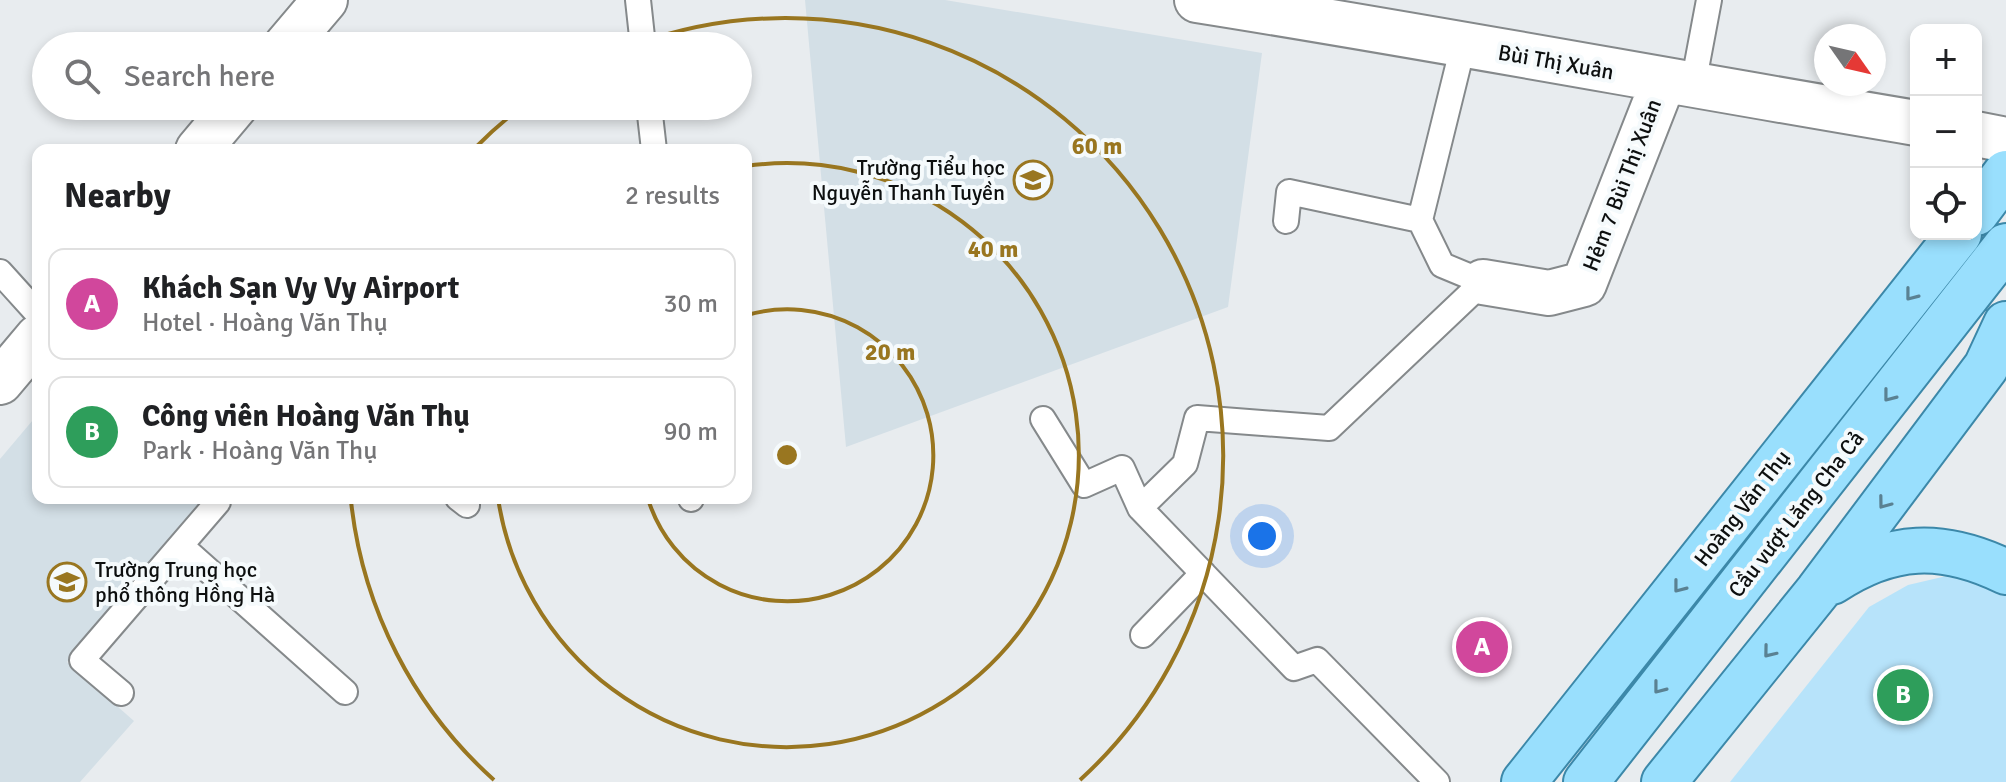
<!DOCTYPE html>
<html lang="en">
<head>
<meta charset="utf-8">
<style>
  body { margin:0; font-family:Signika,sans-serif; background:#f2f2f2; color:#202124 }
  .controls { position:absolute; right:24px; top:24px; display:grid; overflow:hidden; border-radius:16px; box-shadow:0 4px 12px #0003 }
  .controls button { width:72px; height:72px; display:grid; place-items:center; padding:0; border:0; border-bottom:2px solid #e0e0e0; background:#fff; color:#202124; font:40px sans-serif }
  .compass { position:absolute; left:1814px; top:24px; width:72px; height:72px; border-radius:50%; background:#fff; box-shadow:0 4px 12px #0003; rotate:124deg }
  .you { position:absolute; left:1262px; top:536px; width:28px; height:28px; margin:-20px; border:6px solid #fff; border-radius:50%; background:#1a73e8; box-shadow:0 0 0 12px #1a73e833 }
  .badge { display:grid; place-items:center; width:52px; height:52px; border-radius:50%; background:#111827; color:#fff; font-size:26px; font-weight:700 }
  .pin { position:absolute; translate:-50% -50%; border:4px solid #fff; box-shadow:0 2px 8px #0006 }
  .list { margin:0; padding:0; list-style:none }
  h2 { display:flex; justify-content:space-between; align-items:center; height:104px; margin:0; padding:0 32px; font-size:34px }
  h2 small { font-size:26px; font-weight:400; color:#757577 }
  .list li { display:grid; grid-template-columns:52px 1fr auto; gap:24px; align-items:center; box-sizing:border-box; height:112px; margin:0 16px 16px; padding:0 16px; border:2px solid #e0e0e0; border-radius:16px }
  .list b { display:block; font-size:30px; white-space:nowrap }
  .list p { margin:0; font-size:26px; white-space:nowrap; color:#757577 }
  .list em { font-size:26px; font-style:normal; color:#757577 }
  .icon { flex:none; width:44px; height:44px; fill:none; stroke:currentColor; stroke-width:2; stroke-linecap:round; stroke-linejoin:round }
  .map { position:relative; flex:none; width:2006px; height:782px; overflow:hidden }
  .search { position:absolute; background:#fff; box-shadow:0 4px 12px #0003; left:32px; top:32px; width:720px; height:88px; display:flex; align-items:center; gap:20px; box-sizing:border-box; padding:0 28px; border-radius:44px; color:#757577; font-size:30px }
  .panel { position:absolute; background:#fff; box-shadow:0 4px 12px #0003; left:32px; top:144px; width:720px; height:360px; border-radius:16px }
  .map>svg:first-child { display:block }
  .built { fill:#d3dfe6 }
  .green { fill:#b7e3fa }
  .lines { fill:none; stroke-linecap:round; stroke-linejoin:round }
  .service-casing { stroke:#85898b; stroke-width:28 }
  .minor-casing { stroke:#85898b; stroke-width:48 }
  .tertiary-casing { stroke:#85898b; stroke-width:48 }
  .primary-casing { stroke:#3c88a9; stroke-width:48 }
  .service { stroke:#fff; stroke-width:24 }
  .minor { stroke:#fff; stroke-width:44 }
  .tertiary { stroke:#fff; stroke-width:44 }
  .primary { stroke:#99dffd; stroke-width:44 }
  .oneway { stroke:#5a8192 }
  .ring { fill:none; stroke:#997620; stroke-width:4 }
  .labels { text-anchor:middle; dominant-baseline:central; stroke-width:8; stroke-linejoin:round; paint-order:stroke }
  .street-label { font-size:22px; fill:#0d0f0f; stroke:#f5fafc }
  .poi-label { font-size:22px; fill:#0d0f0f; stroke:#f5fafc; text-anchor:end }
  .centre { fill:#997620; stroke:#f5fafc; stroke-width:4 }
  .ring-label { font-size:24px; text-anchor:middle; font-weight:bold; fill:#997620; stroke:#f5fafc; stroke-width:8; stroke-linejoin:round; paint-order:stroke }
</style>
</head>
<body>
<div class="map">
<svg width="2006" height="782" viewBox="0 0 2006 782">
  <rect width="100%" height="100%" fill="#e8ecef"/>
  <path class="built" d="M 805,0 L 945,0 L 1262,53 L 1228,307 L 846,447 Z
    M 38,414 L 38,498 L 196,498 L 201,502 L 67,662 L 134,721 L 80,782 L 0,782 L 0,459 Z"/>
  <path class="green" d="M 1955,574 L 2006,590 L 2006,782 L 1730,782 L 1869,607 L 1908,585 Z"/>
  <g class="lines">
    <g class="service-casing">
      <path id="service" d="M 638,0 L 643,46
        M 1693,85 L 1709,0
        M 649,106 L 654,150
        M 1286,221 L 1289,192 L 1420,220
        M 0,272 L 38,314
        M 1043,419 L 1084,485 L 1122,468 L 1140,508 L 1294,668 L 1317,660 L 1437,782
        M 458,498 L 467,505
        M 691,498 L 691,499
        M 1140,508 L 1185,464 L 1197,418 L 1329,428 L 1483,282 L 1442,265 L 1420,220 L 1463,46
        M 181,546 L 345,692
        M 1143,635 L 1203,573
        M 121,693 L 82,660 L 218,502 L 213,498"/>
    </g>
    <g class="minor-casing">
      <path id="minor" d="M 1197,0 C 1437,38 1676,83 1916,123
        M 1976,134 L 2006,140
        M 1483,282 L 1549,293 L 1584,284 L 1664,80"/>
    </g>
    <g class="tertiary-casing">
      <path id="tertiary" d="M 286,46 L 325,0
        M 198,150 L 235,106
        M 0,382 L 38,337"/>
    </g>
    <g class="primary-casing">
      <path id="primary" d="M 1976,213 L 2006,173
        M 1832,582 C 1891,543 1942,541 2006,572
        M 1524,782 L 1959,234
        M 1586,782 L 2006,246
        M 1664,782 L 1818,591 L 1986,367 L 2006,324"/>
    </g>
    <use href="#service" class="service"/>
    <use href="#minor" class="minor"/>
    <use href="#tertiary" class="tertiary"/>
    <use href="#primary" class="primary"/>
  </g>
  <defs><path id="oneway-chevron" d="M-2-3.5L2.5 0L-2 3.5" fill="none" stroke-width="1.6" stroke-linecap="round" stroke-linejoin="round" transform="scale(2)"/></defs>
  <g class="oneway">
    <use href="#oneway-chevron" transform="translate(1911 295) rotate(128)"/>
    <use href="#oneway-chevron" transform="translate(1889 396) rotate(128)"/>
    <use href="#oneway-chevron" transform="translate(1884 503) rotate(127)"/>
    <use href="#oneway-chevron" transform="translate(1679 587) rotate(128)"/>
    <use href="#oneway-chevron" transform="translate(1769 652) rotate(129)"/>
    <use href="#oneway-chevron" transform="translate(1659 688) rotate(128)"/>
  </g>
  <g class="ring">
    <path d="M747 315A146 146 0 1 1 648 499"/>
    <path d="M746 166A292 292 0 1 1 498 498"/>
    <path d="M494 780A438 438 0 0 1 351 501M475 148A438 438 0 0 1 520 108M634 45A438 438 0 0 1 1080 780"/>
  </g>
  <defs>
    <g id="school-ring" transform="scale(2)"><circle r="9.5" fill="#f5fafc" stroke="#997620" stroke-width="1.5"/><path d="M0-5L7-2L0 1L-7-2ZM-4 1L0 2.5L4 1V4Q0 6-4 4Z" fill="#997620"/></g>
  </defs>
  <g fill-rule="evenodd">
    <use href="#school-ring" x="1033" y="180"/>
    <use href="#school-ring" x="67" y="582"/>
  </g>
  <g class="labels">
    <g class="street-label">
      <text transform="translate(1556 62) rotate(10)">Bùi Thị Xuân</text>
      <text transform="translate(1622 185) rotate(-69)">Hẻm 7 Bùi Thị Xuân</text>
      <text transform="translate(1742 508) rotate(-52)">Hoàng Văn Thụ</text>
      <text transform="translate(1796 514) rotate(-52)">Cầu vượt Lăng Cha Cả</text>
    </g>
    <g class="poi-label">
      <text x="1005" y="167">Trường Tiểu học<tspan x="1005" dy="25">Nguyễn Thanh Tuyền</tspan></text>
      <text x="95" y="569" text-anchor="start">Trường Trung học<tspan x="95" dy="25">phổ thông Hồng Hà</tspan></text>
    </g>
  </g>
  <circle cx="787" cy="455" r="12" class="centre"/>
  <g class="ring-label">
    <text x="1097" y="154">60 m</text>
    <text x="993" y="257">40 m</text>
    <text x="890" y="360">20 m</text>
  </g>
</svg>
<div class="controls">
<button>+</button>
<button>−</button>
<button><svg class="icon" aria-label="locate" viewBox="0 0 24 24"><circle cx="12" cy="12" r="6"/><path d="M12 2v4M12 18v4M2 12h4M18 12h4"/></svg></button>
</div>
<svg class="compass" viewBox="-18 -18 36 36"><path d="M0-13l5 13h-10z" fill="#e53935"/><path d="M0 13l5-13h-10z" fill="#757577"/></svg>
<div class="you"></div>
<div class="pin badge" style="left:1482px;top:647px;background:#d1479c">A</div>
<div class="pin badge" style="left:1903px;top:695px;background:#2e9e5b">B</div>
<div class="search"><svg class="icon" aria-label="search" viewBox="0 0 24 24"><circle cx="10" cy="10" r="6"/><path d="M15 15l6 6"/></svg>Search here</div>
<section class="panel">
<h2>Nearby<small>2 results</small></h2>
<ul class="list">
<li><span class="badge" style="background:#d1479c">A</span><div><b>Khách Sạn Vy Vy Airport</b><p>Hotel · Hoàng Văn Thụ</p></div><em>30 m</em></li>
<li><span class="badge" style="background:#2e9e5b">B</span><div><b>Công viên Hoàng Văn Thụ</b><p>Park · Hoàng Văn Thụ</p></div><em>90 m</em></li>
</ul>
</section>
</div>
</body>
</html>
